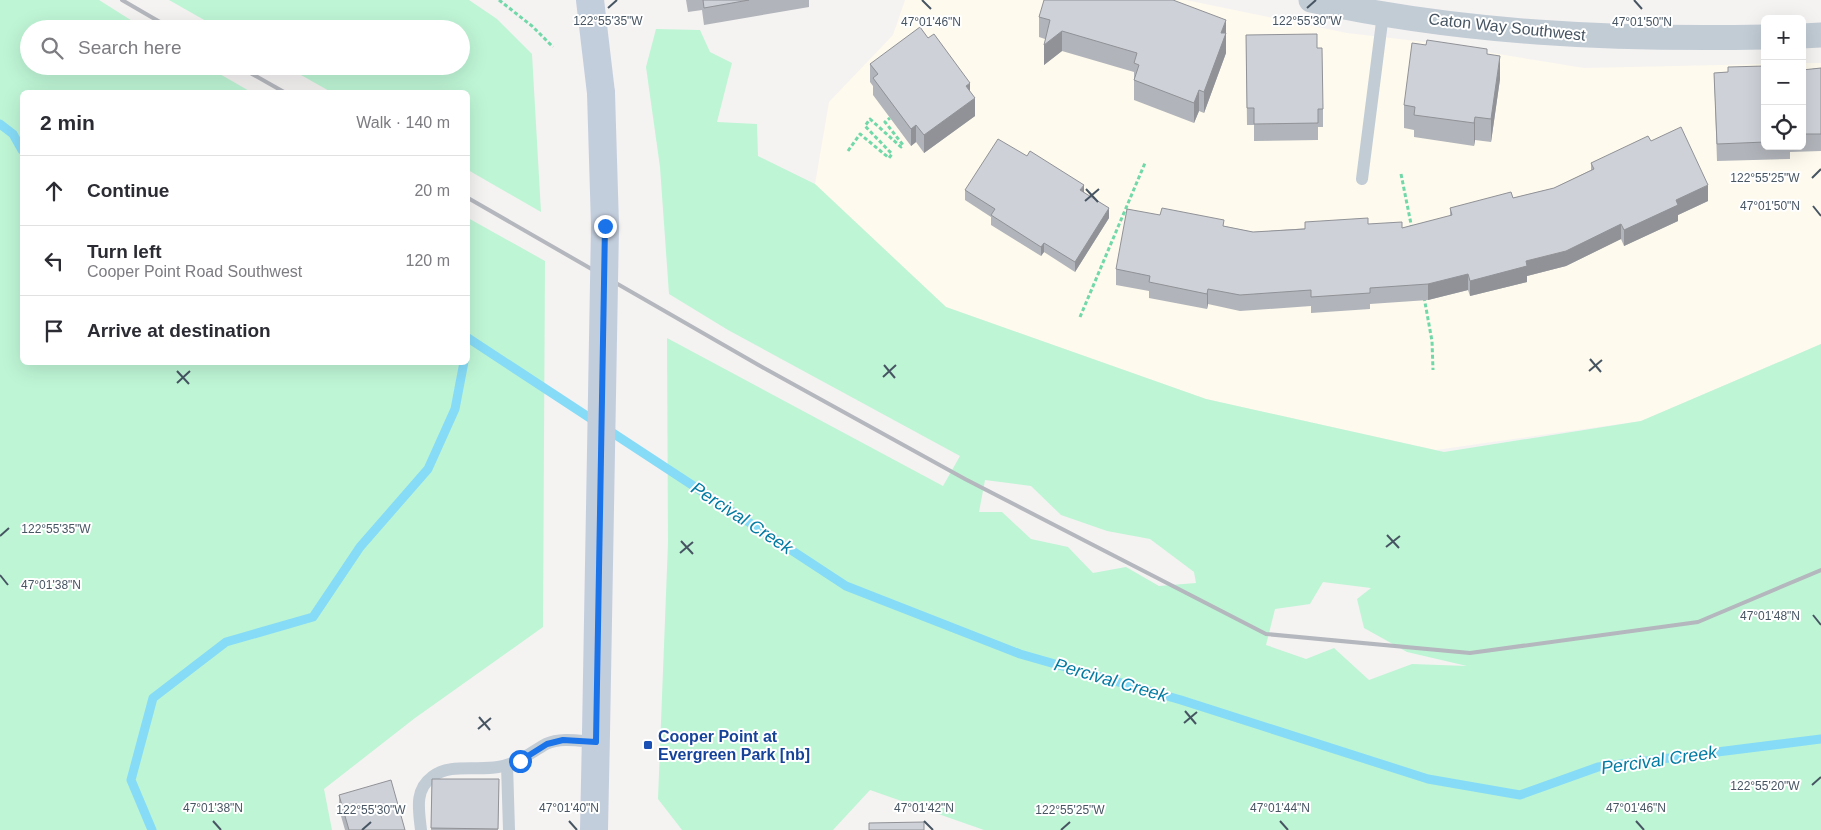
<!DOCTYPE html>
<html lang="en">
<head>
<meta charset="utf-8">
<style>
  body { margin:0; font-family:Helvetica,sans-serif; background:#f7f7f7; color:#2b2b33 }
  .controls { position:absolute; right:15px; top:15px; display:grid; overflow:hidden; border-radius:8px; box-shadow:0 5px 20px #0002 }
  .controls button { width:45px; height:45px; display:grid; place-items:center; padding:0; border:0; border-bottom:1px solid #e1e1e2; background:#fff; color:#2b2b33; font:25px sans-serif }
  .stop { position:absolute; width:15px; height:15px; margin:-11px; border:4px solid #1a73e8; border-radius:50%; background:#fff }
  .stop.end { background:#1a73e8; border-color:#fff; box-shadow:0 1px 5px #0008 }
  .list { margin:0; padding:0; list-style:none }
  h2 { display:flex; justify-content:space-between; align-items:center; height:65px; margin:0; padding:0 20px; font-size:21px }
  h2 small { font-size:16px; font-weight:400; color:#7c7c81 }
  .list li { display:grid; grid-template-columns:32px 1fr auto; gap:15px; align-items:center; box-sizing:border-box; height:70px; padding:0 20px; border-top:1px solid #e1e1e2 }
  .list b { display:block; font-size:19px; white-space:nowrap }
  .list p { margin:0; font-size:16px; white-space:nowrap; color:#7c7c81 }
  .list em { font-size:16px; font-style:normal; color:#7c7c81 }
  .icon { flex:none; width:28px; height:28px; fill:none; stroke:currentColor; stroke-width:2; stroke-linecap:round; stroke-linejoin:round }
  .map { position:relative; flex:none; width:1821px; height:830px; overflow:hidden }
  .search { position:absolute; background:#fff; box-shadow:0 5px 20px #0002; left:20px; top:20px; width:450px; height:55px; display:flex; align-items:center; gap:12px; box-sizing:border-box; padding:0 18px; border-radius:28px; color:#7c7c81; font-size:19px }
  .panel { position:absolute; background:#fff; box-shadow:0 5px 20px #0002; left:20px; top:90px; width:450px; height:275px; border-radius:8px }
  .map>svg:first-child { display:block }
  .commercial { fill:#fefaed }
  .green { fill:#bef5d5; fill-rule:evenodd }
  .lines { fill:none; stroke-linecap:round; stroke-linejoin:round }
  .stream { stroke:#86dbf7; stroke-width:9 }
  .path { stroke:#71d8a9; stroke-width:3; stroke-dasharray:4 2.5; stroke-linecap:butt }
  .service { stroke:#c2ccd5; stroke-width:12 }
  .minor { stroke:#c2ccd5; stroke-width:25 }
  .secondary { stroke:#c3cedd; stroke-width:28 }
  .rail { stroke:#b4b7bd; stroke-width:4 }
  .secondary-bridge { stroke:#c3cedd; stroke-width:28 }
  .wall { fill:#b1b4ba }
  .shaded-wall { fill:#909297 }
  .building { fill:#ced1d8; stroke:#909297 }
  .route { stroke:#1a73e8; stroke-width:6 }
  .ticks { fill:none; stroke:#475563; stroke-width:2 }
  .transit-dot { fill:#1a4fb4; stroke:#fff; stroke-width:2 }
  .labels { text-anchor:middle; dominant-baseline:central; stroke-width:4; stroke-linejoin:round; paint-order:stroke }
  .street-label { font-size:16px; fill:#475563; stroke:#fff }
  .transit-label { font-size:16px; font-weight:bold; fill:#164399; stroke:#fff; text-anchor:start }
  .water-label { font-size:18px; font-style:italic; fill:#037ba3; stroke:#fff }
  .ticks-label { font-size:12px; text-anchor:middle; fill:#475563; stroke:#fff; stroke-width:4; stroke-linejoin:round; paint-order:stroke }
</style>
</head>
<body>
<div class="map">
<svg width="1821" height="830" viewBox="0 0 1821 830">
  <rect width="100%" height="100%" fill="#f5f2f2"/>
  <path class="commercial" d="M 905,0 L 1186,0 L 1347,33 L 1425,42 L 1584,68 L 1765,64 L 1765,146 L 1802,146 L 1802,63 L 1821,63 L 1821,344 L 1641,421 L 1436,450 L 1206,399 L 946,307 L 815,184 L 829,102 L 893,35 Z"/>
  <path class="green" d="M 0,0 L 99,0 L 145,29 L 29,29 L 29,66 L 206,66 L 251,92 L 22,92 L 22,362 L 468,362 L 468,218 L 545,261 L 543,627 L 415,718 L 324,789 L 332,830 L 0,830 Z
    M 169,0 L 469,0 L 497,19 L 532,54 L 541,212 L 468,170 L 468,92 L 331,92 L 285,66 L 461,66 L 461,29 L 220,29 Z
    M 656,29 L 700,30 L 710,52 L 732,63 L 717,122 L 757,124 L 758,156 L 815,184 L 946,307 L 1206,399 L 1444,452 L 1641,421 L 1821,344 L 1821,830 L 984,830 L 870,790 L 833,830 L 682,830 L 658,799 L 668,543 L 667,338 L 943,486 L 960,456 L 728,330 L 669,294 L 660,167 L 646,67 ZM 985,480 L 1031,486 L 1061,515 L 1107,531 L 1150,539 L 1194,572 L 1196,583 L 1159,586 L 1126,567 L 1093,573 L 1068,547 L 1031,539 L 1002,512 L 979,512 ZM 1323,582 L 1371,588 L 1357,599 L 1364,628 L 1407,652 L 1467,666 L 1412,664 L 1369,680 L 1334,648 L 1306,659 L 1266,645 L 1275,609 L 1310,604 Z"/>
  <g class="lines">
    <path class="stream" d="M 0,124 L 13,134 L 22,150
      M 468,338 L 846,586 L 1020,654 L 1181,700 L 1428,779 L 1520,795 L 1598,767 L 1821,739
      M 152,830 L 131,780 L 153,698 L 226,642 L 313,617 L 360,547 L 428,469 L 455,409 L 464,362"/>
    <path class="path" d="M 499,0 L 532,26 L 553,47
      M 848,151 L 860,134 L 889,158 L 892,154 L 865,126 L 870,119 L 901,147 L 903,145 L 885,122 L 890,118
      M 1401,174 L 1412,229
      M 1424,297 L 1432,341 L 1433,370
      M 1080,317 L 1145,163"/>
    <path class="service" d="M 1362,179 L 1383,14
      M 507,765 L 509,830
      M 421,830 C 419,811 414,790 432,777 C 449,763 477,771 498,767 C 518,764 530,753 546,744 C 561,737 580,741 596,742"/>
    <path class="minor" d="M 1311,0 C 1460,33 1613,40 1765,37
      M 1802,36 L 1821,35"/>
    <path class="secondary" d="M 590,0 L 601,93
      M 594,830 L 596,733"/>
    <path class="rail" d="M 122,0 L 172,29
      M 238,66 L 284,92
      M 468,198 L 762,367 L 965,479 L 1266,634 L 1470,653 L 1698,622 L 1821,570"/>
    <path class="secondary-bridge" d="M 596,733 L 605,226 L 601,93"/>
  </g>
  <path class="wall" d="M 686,0 L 809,0 L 809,7 L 704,25 L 702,10 L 688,12 Z
    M 1039,17 L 1226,33 L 1226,53 L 1204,113 L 1199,111 L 1194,123 L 1134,100 L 1134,72 L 1062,51 L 1044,65 L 1045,39 L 1039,37 Z
    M 1246,35 L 1317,48 L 1323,109 L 1323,127 L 1318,127 L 1318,140 L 1254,141 L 1254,125 L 1247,125 Z
    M 1487,54 L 1500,79 L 1491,142 L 1475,140 L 1474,146 L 1414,137 L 1414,130 L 1404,128 L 1404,105 Z
    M 870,64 L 970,91 L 975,116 L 924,153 L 916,142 L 911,146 L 873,95 L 873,86 L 870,82 Z
    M 1765,66 L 1765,146 L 1802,146 L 1802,70 L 1821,68 L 1821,151 L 1790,152 L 1790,159 L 1717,161 L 1714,73 L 1728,72 Z
    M 1651,141 L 1708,201 L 1678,215 L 1678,221 L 1624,246 L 1621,239 L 1566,266 L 1527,276 L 1527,282 L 1470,296 L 1468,290 L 1428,300 L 1370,304 L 1370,309 L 1311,313 L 1311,306 L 1240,311 L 1208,304 L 1207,309 L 1149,298 L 1149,291 L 1116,285 L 1116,269 L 1224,226 L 1253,232 L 1368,224 L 1402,228 L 1450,216 L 1450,208 L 1513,198 L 1554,188 L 1591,170 L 1591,163 Z
    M 965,190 L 1084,192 L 1109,218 L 1075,272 L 1044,252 L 1041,256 L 991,225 L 991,217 L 965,200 Z
    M 432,779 L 499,779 L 498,830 L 431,830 Z
    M 339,795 L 405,830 L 345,830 L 339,809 Z"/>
  <path class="shaded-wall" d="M 1226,20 L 1226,53 L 1204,113 L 1204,92 L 1221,33 Z
    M 1062,31 L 1062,51 L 1044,65 L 1044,45 Z
    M 1500,56 L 1500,79 L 1491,142 L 1491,119 Z
    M 970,83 L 970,100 L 966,86 Z
    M 1199,90 L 1199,111 L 1194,123 L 1194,103 Z
    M 975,98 L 975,116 L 924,153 L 924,135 Z
    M 1475,117 L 1475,140 L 1474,146 L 1474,123 Z
    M 916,125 L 916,142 L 911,146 L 911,129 Z
    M 1084,185 L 1084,194 L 1080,190 Z
    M 1708,185 L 1708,201 L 1678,215 L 1678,221 L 1624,246 L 1624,230 L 1676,200 Z
    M 1109,208 L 1109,218 L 1075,272 L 1075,262 Z
    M 1621,224 L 1621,239 L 1566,266 L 1527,276 L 1527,282 L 1470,296 L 1470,281 L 1526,261 Z
    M 1044,243 L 1044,252 L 1041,256 L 1041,247 Z
    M 1468,274 L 1468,290 L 1428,300 L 1428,284 Z
    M 1208,289 L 1208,304 L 1207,309 L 1207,294 Z"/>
  <path class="building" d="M 703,0 L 749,0 L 704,8 Z
    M 1044,0 L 1173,0 L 1226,20 L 1221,33 L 1226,33 L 1204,92 L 1199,90 L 1194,103 L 1134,80 L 1139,65 L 1134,63 L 1137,53 L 1062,31 L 1044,45 L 1050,20 L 1039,17 Z
    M 920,27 L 928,38 L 934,34 L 970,83 L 966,86 L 975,98 L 924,135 L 916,125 L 911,129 L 873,78 L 878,74 L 870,64 Z
    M 1317,34 L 1317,48 L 1322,48 L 1323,109 L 1318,109 L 1318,123 L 1254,124 L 1254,108 L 1247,108 L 1246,35 Z
    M 1427,40 L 1487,49 L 1487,54 L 1500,56 L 1491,119 L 1475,117 L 1474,123 L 1414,115 L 1415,107 L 1404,105 L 1412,43 L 1426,45 Z
    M 1765,66 L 1765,142 L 1717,144 L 1714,73 L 1728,72 L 1728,67 Z
    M 1821,68 L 1821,134 L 1802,134 L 1802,70 Z
    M 1681,127 L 1708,185 L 1676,200 L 1678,205 L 1624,230 L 1621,224 L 1566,251 L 1526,261 L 1527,266 L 1470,281 L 1468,274 L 1428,284 L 1370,288 L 1370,293 L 1311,297 L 1311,290 L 1240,295 L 1208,289 L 1207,294 L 1149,282 L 1150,276 L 1116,269 L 1127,209 L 1160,215 L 1162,208 L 1224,220 L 1223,226 L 1253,232 L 1305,229 L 1305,222 L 1368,218 L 1368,224 L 1402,222 L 1402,228 L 1452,215 L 1450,208 L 1511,192 L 1513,198 L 1554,188 L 1594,169 L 1591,163 L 1648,136 L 1651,141 Z
    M 998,139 L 1027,156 L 1030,151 L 1084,185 L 1080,190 L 1109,208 L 1075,262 L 1044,243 L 1041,247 L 991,215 L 995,209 L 965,190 Z
    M 432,779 L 499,779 L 498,829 L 431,828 Z
    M 391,780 L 405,830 L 349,830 L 339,795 Z
    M 924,822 L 924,830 L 869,830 L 869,823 Z"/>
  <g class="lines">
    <path class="route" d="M 520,761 L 547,744 L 563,740 L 596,742 L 605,226"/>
  </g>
  <path class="ticks" d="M 922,0 L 931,9M 1634,0 L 1642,9M 608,8 L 617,0M 1307,8 L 1316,0M 1812,178 L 1821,169M 1086,189 L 1098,202M 1085,201 L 1099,189M 1813,206 L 1821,216M 1590,359 L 1601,372M 884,365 L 895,378M 177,371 L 189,384M 1589,371 L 1602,360M 883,377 L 896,365M 177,383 L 190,371M 1387,535 L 1399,548M 0,536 L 9,528M 681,541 L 693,554M 1386,547 L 1400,536M 680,553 L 693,542M 0,575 L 8,585M 1813,615 L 1821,625M 1185,711 L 1196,724M 479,717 L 490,730M 1184,723 L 1197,712M 478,729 L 491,718M 1812,785 L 1821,777M 213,821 L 221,830M 569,821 L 577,830M 924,821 L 933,830M 1280,821 L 1288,830M 1636,821 L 1644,830M 362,830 L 371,822M 1061,830 L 1070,822"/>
  <rect class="transit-dot" x="643" y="740" width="10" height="10" rx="2.5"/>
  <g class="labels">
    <g class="street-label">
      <text transform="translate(1507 27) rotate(6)">Caton Way Southwest</text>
    </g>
    <g class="transit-label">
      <text x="658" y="736">Cooper Point at<tspan x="658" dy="18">Evergreen Park [nb]</tspan></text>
    </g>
    <g class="water-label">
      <text transform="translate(742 518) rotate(33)">Percival Creek</text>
      <text transform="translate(1111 680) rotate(16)">Percival Creek</text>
      <text transform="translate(1659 760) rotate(-8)">Percival Creek</text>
    </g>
  </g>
  <g class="ticks-label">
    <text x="608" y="25">122°55'35"W</text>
    <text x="1307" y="25">122°55'30"W</text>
    <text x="931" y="26">47°01'46"N</text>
    <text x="1642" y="26">47°01'50"N</text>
    <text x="1765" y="182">122°55'25"W</text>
    <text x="1770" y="210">47°01'50"N</text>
    <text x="56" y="533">122°55'35"W</text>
    <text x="51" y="589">47°01'38"N</text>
    <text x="1770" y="620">47°01'48"N</text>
    <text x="1765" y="790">122°55'20"W</text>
    <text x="213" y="812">47°01'38"N</text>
    <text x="569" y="812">47°01'40"N</text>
    <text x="924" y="812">47°01'42"N</text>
    <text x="1280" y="812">47°01'44"N</text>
    <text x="1636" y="812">47°01'46"N</text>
    <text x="371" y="814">122°55'30"W</text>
    <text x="1070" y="814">122°55'25"W</text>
  </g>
</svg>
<div class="controls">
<button>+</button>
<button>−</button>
<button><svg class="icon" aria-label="locate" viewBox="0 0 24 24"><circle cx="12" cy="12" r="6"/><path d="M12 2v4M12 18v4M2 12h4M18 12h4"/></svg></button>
</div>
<div class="stop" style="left:520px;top:761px"></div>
<div class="stop end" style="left:605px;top:226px"></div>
<div class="search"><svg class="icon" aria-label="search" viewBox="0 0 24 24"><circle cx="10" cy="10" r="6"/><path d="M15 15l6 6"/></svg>Search here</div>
<section class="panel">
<h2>2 min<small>Walk · 140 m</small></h2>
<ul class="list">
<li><svg class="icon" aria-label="ahead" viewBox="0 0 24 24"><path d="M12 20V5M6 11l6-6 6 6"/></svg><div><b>Continue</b></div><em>20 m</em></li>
<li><svg class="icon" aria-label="left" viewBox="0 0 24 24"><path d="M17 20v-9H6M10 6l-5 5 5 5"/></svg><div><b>Turn left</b><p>Cooper Point Road Southwest</p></div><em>120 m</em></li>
<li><svg class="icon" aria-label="arrive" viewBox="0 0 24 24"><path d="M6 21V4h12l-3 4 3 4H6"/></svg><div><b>Arrive at destination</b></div></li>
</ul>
</section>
</div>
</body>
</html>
